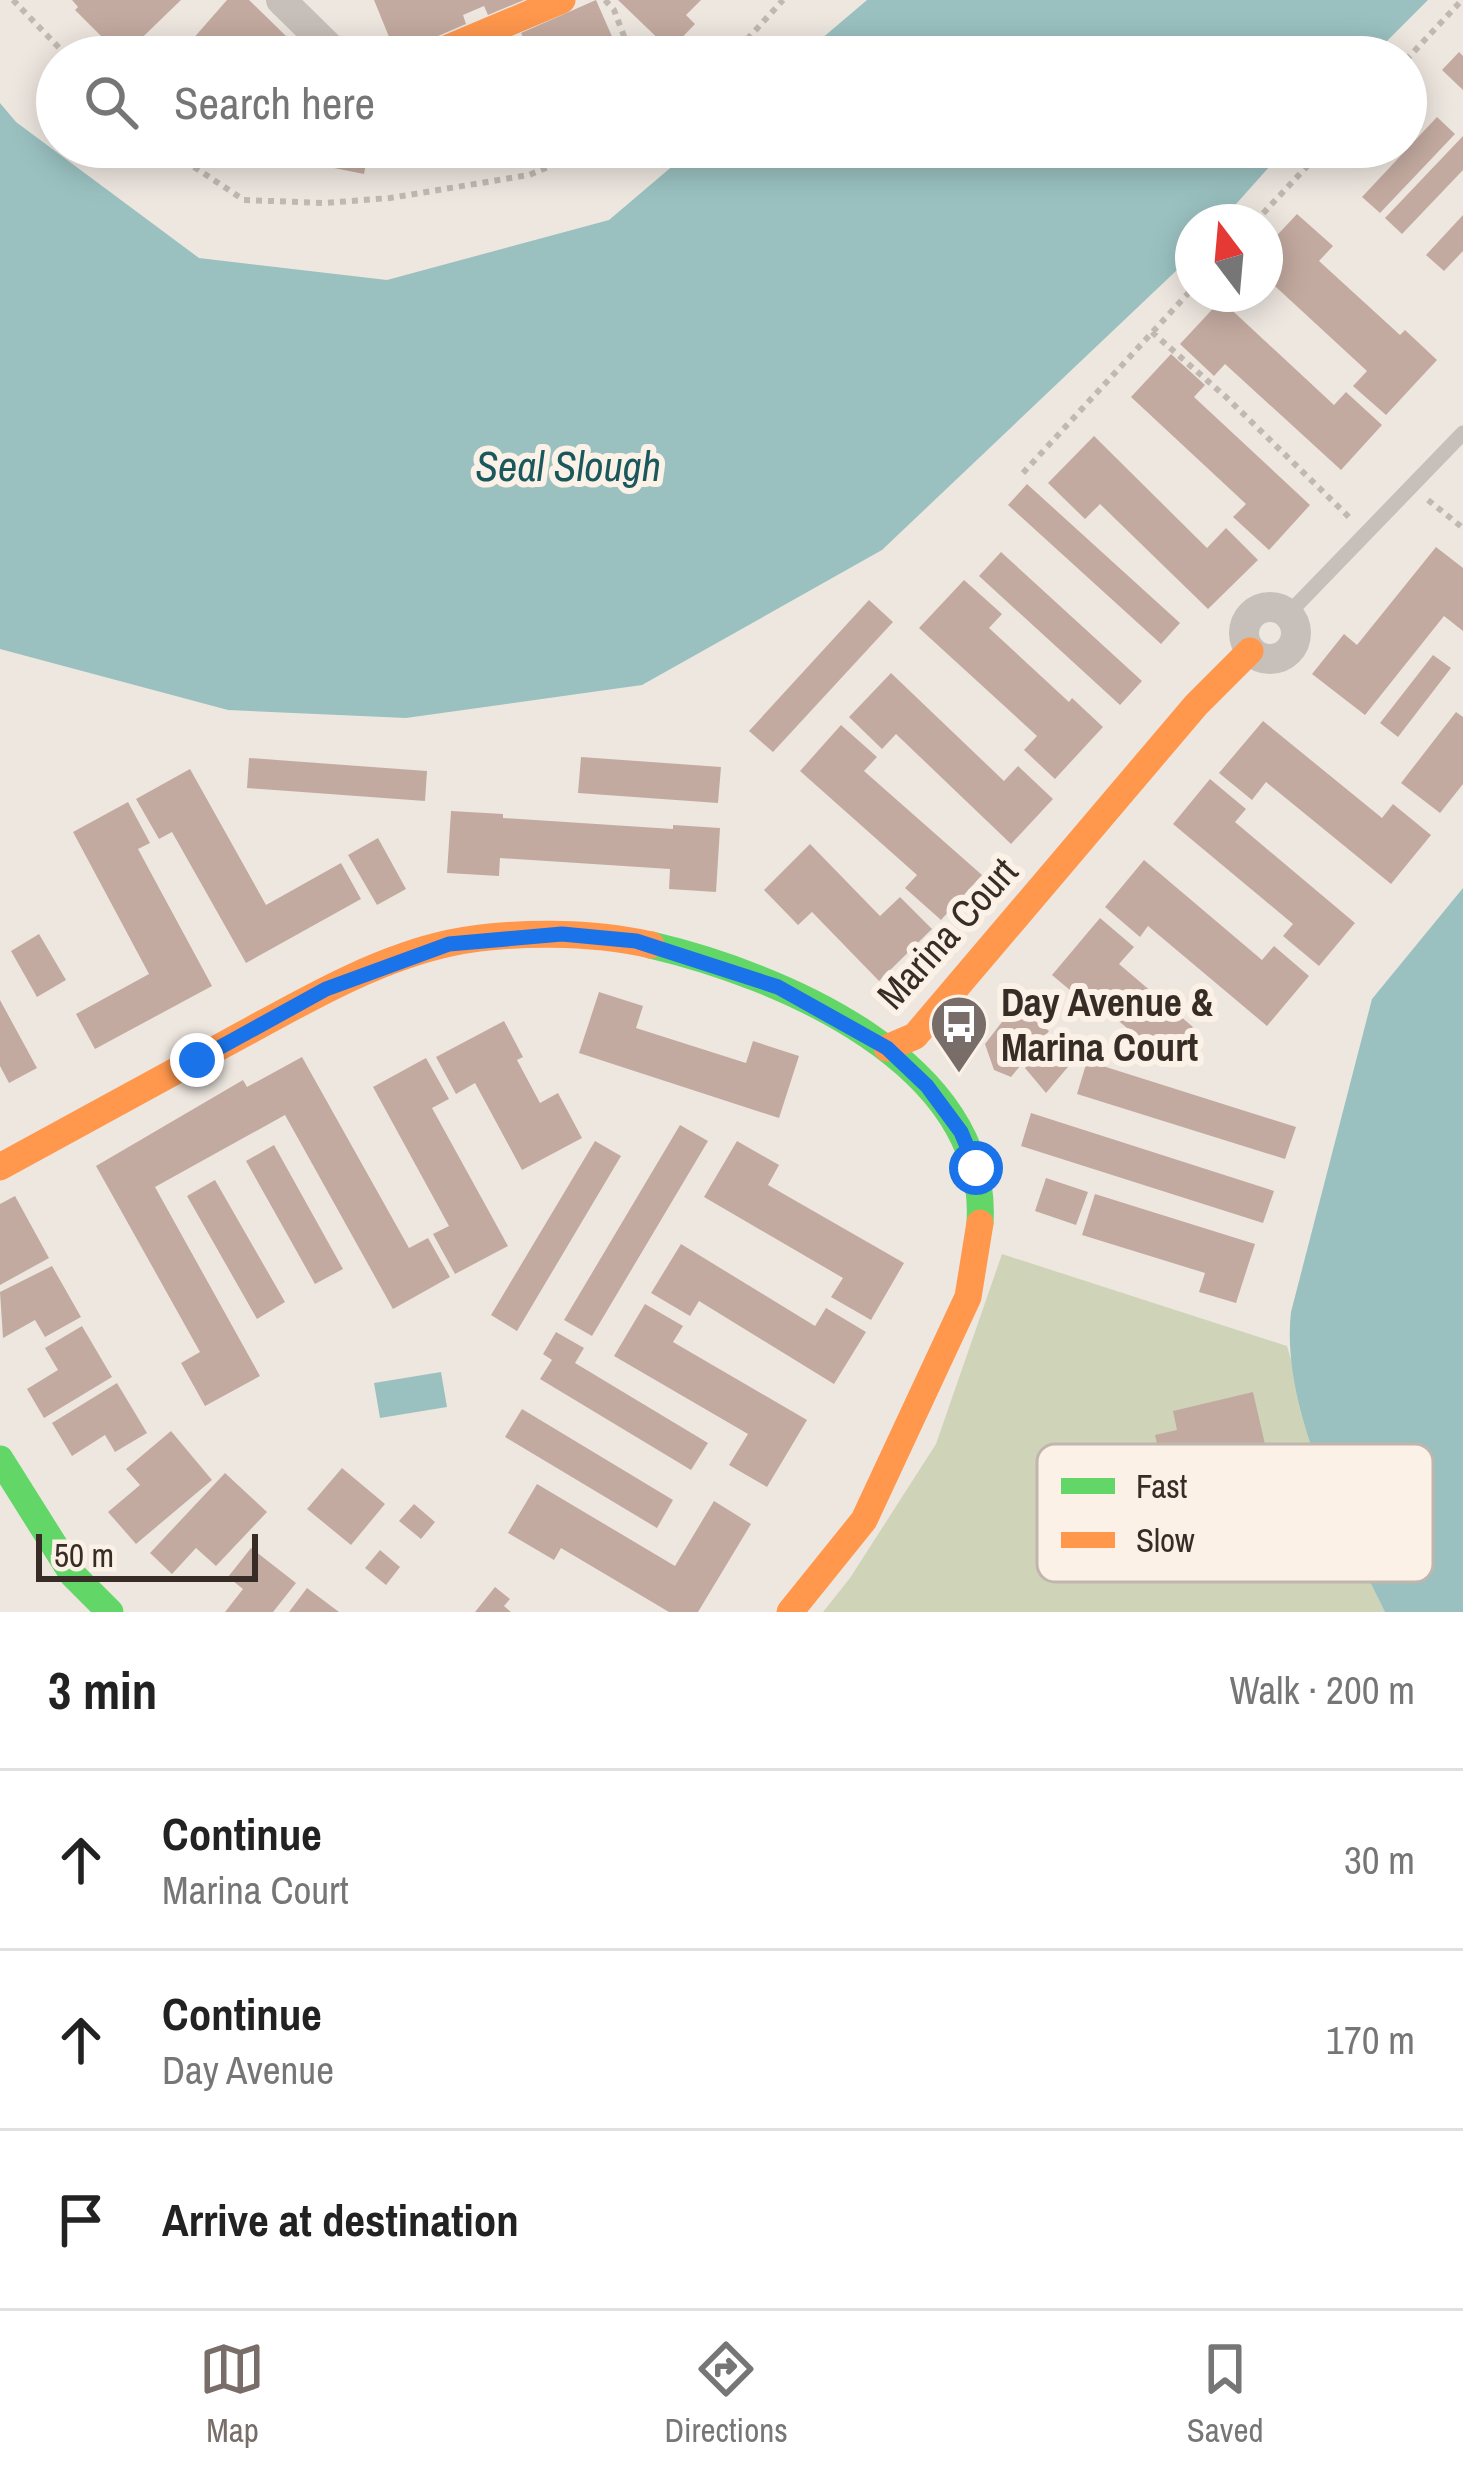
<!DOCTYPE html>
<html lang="en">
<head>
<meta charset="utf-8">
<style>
  body { margin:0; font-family:"Archivo Narrow",sans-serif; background:#f2f2f2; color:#222 }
  .compass { position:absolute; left:1175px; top:204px; width:108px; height:108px; border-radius:50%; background:#fff; box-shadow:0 6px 30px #0003; rotate:344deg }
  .scale { position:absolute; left:36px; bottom:30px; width:222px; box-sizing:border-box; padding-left:12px; border:6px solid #382c27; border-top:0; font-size:33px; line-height:42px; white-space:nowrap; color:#382c27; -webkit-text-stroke:9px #fbf1e6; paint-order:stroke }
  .stop { position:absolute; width:36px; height:36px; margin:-27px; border:9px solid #1a73e8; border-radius:50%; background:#fff }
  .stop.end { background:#1a73e8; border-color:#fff; box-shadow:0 3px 12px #0008 }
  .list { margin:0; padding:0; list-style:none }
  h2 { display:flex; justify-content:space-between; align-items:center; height:156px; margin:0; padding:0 48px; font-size:51px }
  h2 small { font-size:39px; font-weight:400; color:#767676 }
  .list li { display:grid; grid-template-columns:78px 1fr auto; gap:36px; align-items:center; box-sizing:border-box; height:180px; padding:0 48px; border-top:3px solid #e0e0e0 }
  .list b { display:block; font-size:45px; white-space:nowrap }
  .list p { margin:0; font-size:39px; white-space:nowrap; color:#767676 }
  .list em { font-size:39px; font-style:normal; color:#767676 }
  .icon { flex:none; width:66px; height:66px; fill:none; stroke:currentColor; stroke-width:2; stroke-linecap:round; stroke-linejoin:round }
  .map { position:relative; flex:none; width:1463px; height:1612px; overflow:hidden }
  .search { position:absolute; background:#fff; box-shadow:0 6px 30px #0003; left:36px; right:36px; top:36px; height:132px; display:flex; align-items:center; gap:30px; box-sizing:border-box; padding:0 42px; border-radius:66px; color:#767676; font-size:45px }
  .sheet { height:696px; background:#fff }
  nav { display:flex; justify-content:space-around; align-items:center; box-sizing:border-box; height:168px; border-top:3px solid #e0e0e0; background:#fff; font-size:33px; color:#767676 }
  nav a { display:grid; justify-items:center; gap:6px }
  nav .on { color:#786d68 }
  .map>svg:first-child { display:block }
  .green { fill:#cfd4b8 }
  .water { fill:#9ac1c0 }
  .building { fill:#c3aaa0 }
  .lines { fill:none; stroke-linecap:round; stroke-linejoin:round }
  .path { stroke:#c0b8b1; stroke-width:6; stroke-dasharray:6 6; stroke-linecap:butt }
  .lane { stroke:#c7bfb9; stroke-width:15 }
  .street { stroke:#c7bfb9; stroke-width:30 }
  .fast { stroke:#63d668; stroke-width:27 }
  .slow { stroke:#ff974d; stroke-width:27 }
  .route { stroke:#1a73e8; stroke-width:15 }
  .labels { text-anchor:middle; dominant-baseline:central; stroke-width:12; stroke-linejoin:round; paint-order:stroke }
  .street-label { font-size:39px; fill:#382c27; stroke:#fbf1e6 }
  .poi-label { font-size:39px; font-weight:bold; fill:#382c27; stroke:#fbf1e6; text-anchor:start }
  .water-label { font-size:42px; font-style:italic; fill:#19585d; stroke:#fbf1e6 }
  .key { fill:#fbf1e6; stroke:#c0b6ad; stroke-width:3 }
  .key-label { font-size:33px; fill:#382c27 }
</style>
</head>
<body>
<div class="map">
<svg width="1463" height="1612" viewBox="0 0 1463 1612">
  <rect width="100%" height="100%" fill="#eee7e0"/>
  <path class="green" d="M 1002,1254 L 1287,1346 L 1333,1506 L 1385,1612 L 823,1612 L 850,1578 L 936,1444 Z"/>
  <path class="water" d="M 867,0 L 1428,0 L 1371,57 L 800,57 Z
    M 0,103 L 16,122 L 199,258 L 387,280 L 609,220 L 695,147 L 1287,147 L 1220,222 L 1193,222 L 1193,252 L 1177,270 L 882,550 L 642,685 L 406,718 L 228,710 L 0,649 Z
    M 1463,888 L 1463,1612 L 1385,1612 C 1344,1529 1280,1406 1291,1312 L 1372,999 Z
    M 441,1372 L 447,1407 L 380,1418 L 374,1383 Z"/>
  <path class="building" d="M 72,0 L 181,0 L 122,57 L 75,10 L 78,7 Z
    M 227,0 L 249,0 L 286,36 L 266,57 L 177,57 Z
    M 374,0 L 524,0 L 488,15 L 484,6 L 463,15 L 466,24 L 396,54 Z
    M 596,0 L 621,57 L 480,57 L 498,43 L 503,54 L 527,45 L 521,33 Z
    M 618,0 L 701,0 L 686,15 L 695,24 L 670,50 Z
    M 1459,52 L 1463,56 L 1463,90 L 1442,70 Z
    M 1437,117 L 1455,134 L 1380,213 L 1362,197 Z
    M 1463,136 L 1463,170 L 1402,234 L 1385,218 Z
    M 274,147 L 369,147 L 364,174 L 334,168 L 336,163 L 274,151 Z
    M 1297,214 L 1333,246 L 1319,261 L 1400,335 L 1405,330 L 1437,360 L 1386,415 L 1353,386 L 1367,371 L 1265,277 L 1265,248 Z
    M 1463,215 L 1463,251 L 1444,271 L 1426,255 Z
    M 1221,300 L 1334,405 L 1346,392 L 1382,425 L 1341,470 L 1225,364 L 1214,376 L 1180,344 Z
    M 1171,354 L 1205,385 L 1194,397 L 1310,505 L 1269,550 L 1233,517 L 1246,504 L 1131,397 Z
    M 1094,436 L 1207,548 L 1226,528 L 1258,560 L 1208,609 L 1100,504 L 1085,519 L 1048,483 Z
    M 1027,484 L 1180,623 L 1161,644 L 1008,505 Z
    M 1436,547 L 1463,568 L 1463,631 L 1444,616 L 1365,715 L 1312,674 L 1344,634 L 1357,645 Z
    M 1001,552 L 1142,681 L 1120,705 L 979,576 Z
    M 964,580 L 1002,614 L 989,628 L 1069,702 L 1072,698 L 1103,727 L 1055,779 L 1024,750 L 1037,736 L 919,628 Z
    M 869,600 L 893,622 L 773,752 L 749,731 Z
    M 1433,655 L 1451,668 L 1398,737 L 1380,723 Z
    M 891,673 L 1004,781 L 1018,766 L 1053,799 L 1011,844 L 896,734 L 882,749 L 849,717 Z
    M 1456,712 L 1463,717 L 1463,784 L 1440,813 L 1401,783 Z
    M 1263,721 L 1382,818 L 1393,804 L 1431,835 L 1391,884 L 1266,782 L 1252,800 L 1219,773 Z
    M 841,725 L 877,757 L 864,771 L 982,875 L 941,920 L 905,888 L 917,875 L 800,771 Z
    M 581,757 L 721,767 L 718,803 L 578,793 Z
    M 249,758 L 427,771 L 425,801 L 247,788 Z
    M 190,769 L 266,905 L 341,863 L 361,899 L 246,963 L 172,832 L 159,839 L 136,799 Z
    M 1210,779 L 1246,809 L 1235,822 L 1355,923 L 1319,966 L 1283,936 L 1293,924 L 1173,824 Z
    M 128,802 L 150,843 L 138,849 L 212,986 L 95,1049 L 76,1014 L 149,974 L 73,832 Z
    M 451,811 L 503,814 L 503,818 L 673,829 L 673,825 L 720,828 L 716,892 L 669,889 L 670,869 L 500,858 L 499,876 L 447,873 Z
    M 378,838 L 406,889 L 377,905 L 348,855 Z
    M 810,844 L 880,916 L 900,897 L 932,929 L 879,981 L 812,912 L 798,925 L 764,890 Z
    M 1144,860 L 1262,960 L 1274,946 L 1309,976 L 1267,1026 L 1148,926 L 1140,937 L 1105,907 Z
    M 1100,918 L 1134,947 L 1119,964 L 1193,1027 L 1165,1060 L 1089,996 L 1084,1002 L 1052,975 Z
    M 39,934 L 66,980 L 37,997 L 11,951 Z
    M 599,992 L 643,1006 L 636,1028 L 746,1063 L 753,1041 L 799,1056 L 779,1118 L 579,1053 Z
    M 0,1000 L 37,1068 L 9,1083 L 0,1066 Z
    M 1015,1005 L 1049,1031 L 1011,1077 L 994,1070 L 985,1044 Z
    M 504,1021 L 523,1057 L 517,1060 L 540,1103 L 558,1093 L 582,1138 L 522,1170 L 475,1083 L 456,1094 L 436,1057 Z
    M 1058,1029 L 1078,1055 L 1046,1093 L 1025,1068 Z
    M 302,1057 L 409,1248 L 428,1238 L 450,1277 L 393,1309 L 285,1115 L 155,1187 L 260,1376 L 205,1406 L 181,1363 L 200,1352 L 96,1166 L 243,1080 L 247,1087 Z
    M 426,1058 L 449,1099 L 432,1108 L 508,1246 L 455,1274 L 433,1234 L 449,1226 L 373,1087 Z
    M 1087,1061 L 1296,1127 L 1285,1159 L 1077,1094 Z
    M 1031,1113 L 1274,1191 L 1263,1223 L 1021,1146 Z
    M 680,1125 L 708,1141 L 592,1336 L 564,1320 Z
    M 595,1141 L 621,1156 L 517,1331 L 491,1315 Z
    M 737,1141 L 779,1165 L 768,1185 L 904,1263 L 871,1320 L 831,1297 L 843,1278 L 704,1197 Z
    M 274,1145 L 343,1269 L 315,1284 L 246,1161 Z
    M 1046,1178 L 1088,1192 L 1076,1225 L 1035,1211 Z
    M 215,1180 L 285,1302 L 257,1319 L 187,1196 Z
    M 1095,1194 L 1255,1244 L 1236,1303 L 1199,1292 L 1205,1273 L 1082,1235 Z
    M 15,1196 L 49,1258 L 0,1285 L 0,1204 Z
    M 681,1244 L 815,1326 L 826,1308 L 866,1332 L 834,1384 L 699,1301 L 690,1316 L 651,1293 Z
    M 52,1266 L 81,1317 L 45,1337 L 35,1320 L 3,1338 L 0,1292 Z
    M 645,1304 L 683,1326 L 673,1342 L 807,1420 L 767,1487 L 729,1465 L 748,1434 L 614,1356 Z
    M 82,1326 L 112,1377 L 44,1418 L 27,1389 L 58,1370 L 45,1348 Z
    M 556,1332 L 584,1348 L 575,1363 L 708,1443 L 691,1470 L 540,1379 L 552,1360 L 543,1354 Z
    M 117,1383 L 147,1433 L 115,1452 L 105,1435 L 72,1456 L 52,1423 Z
    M 1253,1392 L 1270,1466 L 1263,1468 L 1270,1498 L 1186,1517 L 1175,1471 L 1164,1474 L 1155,1435 L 1177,1430 L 1173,1411 Z
    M 522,1409 L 673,1500 L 657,1528 L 505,1437 Z
    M 171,1431 L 212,1480 L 136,1544 L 108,1512 L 140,1485 L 126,1469 Z
    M 342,1468 L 385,1504 L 351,1545 L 307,1509 Z
    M 225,1473 L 267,1512 L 216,1566 L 196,1548 L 172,1574 L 150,1553 Z
    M 537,1484 L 675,1566 L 714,1501 L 751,1524 L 698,1612 L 669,1612 L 561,1548 L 554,1560 L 508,1533 Z
    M 414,1504 L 435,1522 L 421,1539 L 399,1521 Z
    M 251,1548 L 296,1583 L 273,1612 L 225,1612 L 243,1589 L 228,1577 Z
    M 380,1550 L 400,1567 L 386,1585 L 365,1568 Z
    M 495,1587 L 510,1599 L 504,1606 L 511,1612 L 475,1612 Z
    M 307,1588 L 339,1612 L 289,1612 Z"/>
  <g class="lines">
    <path class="path" d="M 13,0 L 68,57
      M 605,0 L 614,10 L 632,57
      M 731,57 L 783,0
      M 1406,60 L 1462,0
      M 164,147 L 244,200 L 325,203 L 390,198 L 529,175 L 596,147
      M 1255,222 L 1325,147
      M 1152,332 L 1226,397 L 1350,518
      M 1023,473 L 1193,288
      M 1428,500 L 1463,528"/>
    <path class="lane" d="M 1288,614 L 1463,433"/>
    <path class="street" d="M 281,0 L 339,57
      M1244 633a26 26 0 1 1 52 0a26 26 0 1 1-52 0Z"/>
    <path class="fast" d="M 651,945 C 779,975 990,1062 980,1223
      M 0,1459 L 73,1575 L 110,1612"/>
    <path class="slow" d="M 427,57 L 562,0
      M 887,1048 L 915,1036 L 1196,705 L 1250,651
      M 0,1167 C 75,1126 150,1085 225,1044 C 296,1006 371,960 450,943 C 510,931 591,931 651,945
      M 790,1612 L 864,1520 L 968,1297 L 980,1223"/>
  </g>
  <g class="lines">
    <path class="route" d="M 197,1060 L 326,989 L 449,944 L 562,934 L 636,941 L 778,987 L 887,1048 L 927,1086 L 961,1132 L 976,1168"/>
  </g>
  <defs>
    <g id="bus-pin" transform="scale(3)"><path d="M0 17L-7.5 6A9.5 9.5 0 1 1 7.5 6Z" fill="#786d68" stroke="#fbf1e6"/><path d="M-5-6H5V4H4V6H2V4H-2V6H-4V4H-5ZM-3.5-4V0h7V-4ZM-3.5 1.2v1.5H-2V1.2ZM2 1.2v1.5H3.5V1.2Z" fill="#fff"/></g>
  </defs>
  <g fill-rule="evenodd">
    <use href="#bus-pin" x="959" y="1024"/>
  </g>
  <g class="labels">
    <g class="street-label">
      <text transform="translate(947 933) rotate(-48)">Marina Court</text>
    </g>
    <g class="poi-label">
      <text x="1001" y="1002">Day Avenue &amp;<tspan x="1001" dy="45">Marina Court</tspan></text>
    </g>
    <g class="water-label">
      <text x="568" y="466">Seal Slough</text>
    </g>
  </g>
  <rect x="1037" y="1444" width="396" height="138" rx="18" class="key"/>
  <rect x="1061" y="1478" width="54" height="16" fill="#63d668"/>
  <rect x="1061" y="1532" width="54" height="16" fill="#ff974d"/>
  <g class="key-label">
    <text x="1136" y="1498">Fast</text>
    <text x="1136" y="1552">Slow</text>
  </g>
</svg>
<svg class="compass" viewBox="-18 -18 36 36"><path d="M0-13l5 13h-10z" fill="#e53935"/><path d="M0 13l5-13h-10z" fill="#767676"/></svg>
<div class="scale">50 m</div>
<div class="stop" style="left:976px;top:1168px"></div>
<div class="stop end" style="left:197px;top:1060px"></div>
<div class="search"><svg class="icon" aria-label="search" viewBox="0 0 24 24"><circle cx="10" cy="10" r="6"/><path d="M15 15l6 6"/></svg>Search here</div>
</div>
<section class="sheet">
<h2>3 min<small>Walk · 200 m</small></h2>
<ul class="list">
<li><svg class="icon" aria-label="ahead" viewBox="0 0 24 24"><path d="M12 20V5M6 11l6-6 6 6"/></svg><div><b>Continue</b><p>Marina Court</p></div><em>30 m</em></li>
<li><svg class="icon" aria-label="ahead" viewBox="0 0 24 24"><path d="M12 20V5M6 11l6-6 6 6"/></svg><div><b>Continue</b><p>Day Avenue</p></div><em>170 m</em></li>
<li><svg class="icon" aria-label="arrive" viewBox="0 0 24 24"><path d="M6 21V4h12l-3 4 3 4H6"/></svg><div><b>Arrive at destination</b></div></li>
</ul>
</section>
<nav>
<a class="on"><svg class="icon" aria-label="map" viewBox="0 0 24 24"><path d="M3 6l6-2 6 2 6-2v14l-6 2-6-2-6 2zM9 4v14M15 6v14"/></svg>Map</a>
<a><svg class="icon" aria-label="directions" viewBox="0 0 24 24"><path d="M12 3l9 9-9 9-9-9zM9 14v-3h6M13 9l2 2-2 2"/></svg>Directions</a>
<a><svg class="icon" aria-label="saved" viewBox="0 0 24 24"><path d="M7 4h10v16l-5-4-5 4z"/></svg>Saved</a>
</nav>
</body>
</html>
